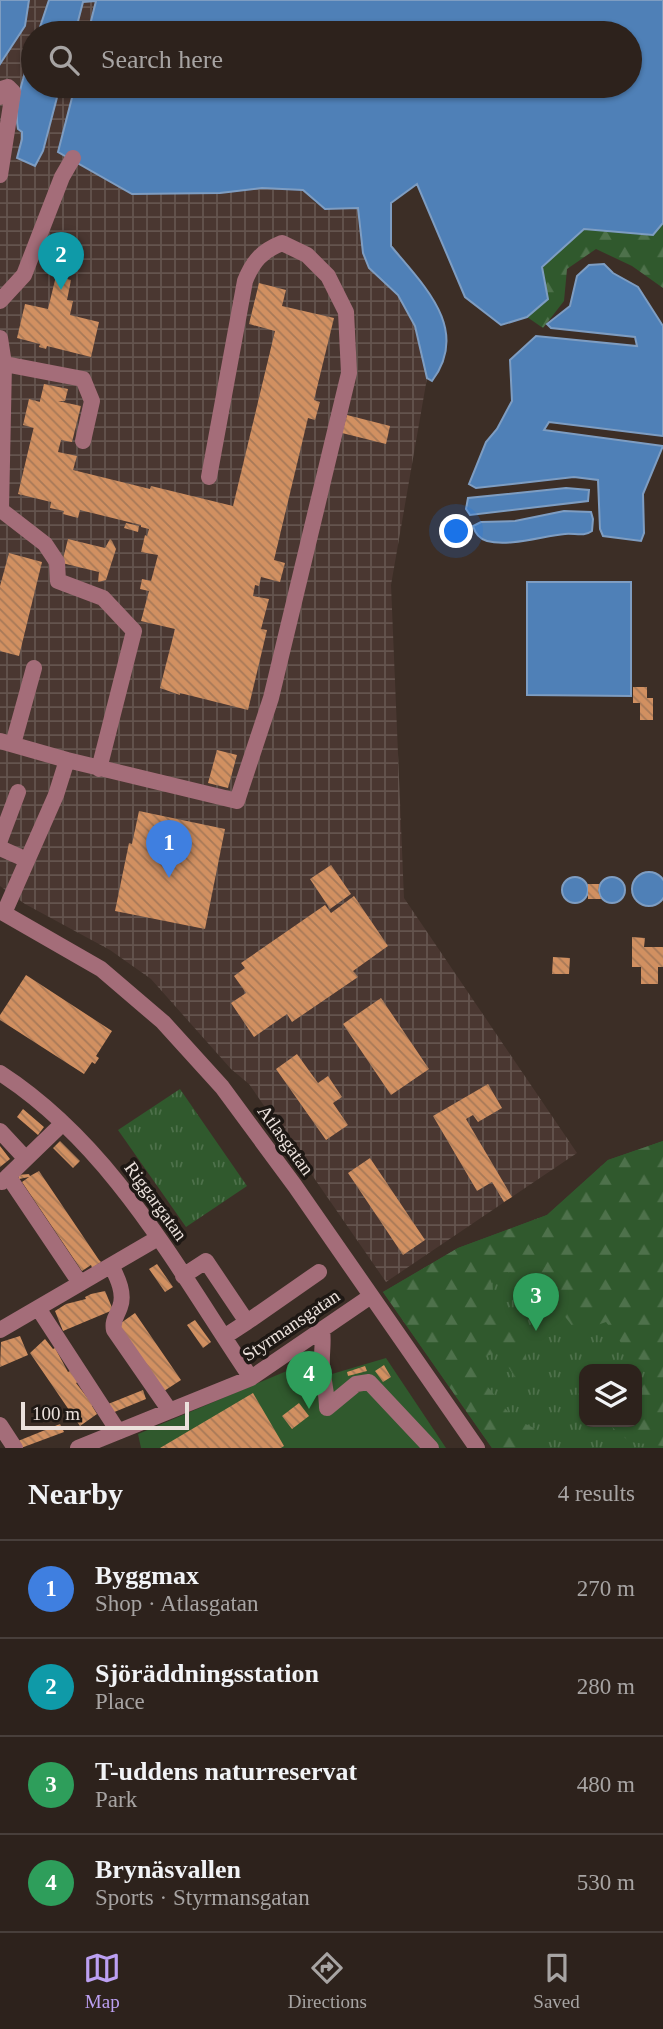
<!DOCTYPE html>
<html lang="en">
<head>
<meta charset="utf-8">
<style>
  body { margin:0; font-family:"Times New Roman",serif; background:#392f29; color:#f1f3f6 }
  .controls { position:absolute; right:21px; bottom:21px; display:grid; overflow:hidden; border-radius:14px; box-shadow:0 2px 5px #0004 }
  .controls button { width:63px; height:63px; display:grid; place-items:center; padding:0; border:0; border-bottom:2px solid #483f3b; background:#2d221c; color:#f1f3f6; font:35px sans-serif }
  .scale { position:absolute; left:21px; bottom:18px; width:168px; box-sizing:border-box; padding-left:7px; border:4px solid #ebe1dc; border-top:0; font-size:19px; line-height:24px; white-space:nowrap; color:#ebe1dc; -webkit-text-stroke:5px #1e1814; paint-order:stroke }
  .you { position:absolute; left:457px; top:532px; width:24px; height:24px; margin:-18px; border:5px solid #fff; border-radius:50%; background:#1a73e8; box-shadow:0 0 0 10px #1a73e833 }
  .badge { display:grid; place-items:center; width:46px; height:46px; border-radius:50%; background:#bca0f2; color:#fff; font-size:23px; font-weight:700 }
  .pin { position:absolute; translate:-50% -58px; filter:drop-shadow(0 2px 4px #0008) }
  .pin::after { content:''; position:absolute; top:37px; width:24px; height:21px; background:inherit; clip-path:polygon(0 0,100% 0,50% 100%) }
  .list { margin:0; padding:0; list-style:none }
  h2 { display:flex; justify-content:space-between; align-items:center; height:91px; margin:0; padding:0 28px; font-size:30px }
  h2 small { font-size:23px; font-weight:400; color:#a7a4a3 }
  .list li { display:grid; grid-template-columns:46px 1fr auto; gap:21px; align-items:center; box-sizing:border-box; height:98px; padding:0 28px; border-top:2px solid #483f3b }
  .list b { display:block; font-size:26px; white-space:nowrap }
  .list p { margin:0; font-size:23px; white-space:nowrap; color:#a7a4a3 }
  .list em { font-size:23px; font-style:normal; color:#a7a4a3 }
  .icon { flex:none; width:38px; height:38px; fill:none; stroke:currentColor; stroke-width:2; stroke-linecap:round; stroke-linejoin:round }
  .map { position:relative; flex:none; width:663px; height:1448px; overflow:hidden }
  .search { position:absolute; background:#2d221c; box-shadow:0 2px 5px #0004; left:21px; right:21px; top:21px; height:77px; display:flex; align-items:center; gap:18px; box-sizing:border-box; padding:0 24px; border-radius:38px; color:#a7a4a3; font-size:26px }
  .sheet { height:483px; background:#2d221c }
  nav { display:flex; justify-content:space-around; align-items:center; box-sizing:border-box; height:98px; border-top:2px solid #483f3b; background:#2d221c; font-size:19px; color:#a7a4a3 }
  nav a { display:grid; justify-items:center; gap:4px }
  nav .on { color:#bca0f2 }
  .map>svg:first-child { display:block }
  .industrial { fill:url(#industrial-grid) }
  .grass { fill:url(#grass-tufts); fill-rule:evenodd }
  .forest { fill:url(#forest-firs) }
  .pitch { fill:#30592d }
  .water { fill:#4f80b7; stroke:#7e9dc2; stroke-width:2 }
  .building { fill:url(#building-back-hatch) }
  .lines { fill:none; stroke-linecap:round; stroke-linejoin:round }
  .minor { stroke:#a46d79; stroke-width:16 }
  .labels { text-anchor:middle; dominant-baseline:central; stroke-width:7; stroke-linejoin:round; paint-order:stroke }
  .street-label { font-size:19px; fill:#ebe1dc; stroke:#1e1814 }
</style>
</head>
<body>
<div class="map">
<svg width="663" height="1448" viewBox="0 0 663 1448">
  <defs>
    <pattern id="industrial-grid" width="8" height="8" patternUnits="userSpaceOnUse" patternTransform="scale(1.75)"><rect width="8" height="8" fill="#4a3731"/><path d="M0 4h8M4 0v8" fill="none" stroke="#64544e"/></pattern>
    <pattern id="grass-tufts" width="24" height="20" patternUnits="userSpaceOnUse" patternTransform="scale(1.75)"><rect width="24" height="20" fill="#30592d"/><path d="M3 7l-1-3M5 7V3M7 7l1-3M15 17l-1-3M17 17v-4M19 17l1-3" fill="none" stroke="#4e714b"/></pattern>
    <pattern id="forest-firs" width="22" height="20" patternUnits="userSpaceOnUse" patternTransform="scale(1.75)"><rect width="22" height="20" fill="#30592d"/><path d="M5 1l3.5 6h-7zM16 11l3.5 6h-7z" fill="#4e714b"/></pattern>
    <pattern id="building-back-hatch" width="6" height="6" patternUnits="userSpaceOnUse" patternTransform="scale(1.75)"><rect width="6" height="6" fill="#d19061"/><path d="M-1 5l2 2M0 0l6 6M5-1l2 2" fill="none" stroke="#a77958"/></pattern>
  </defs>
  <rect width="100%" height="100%" fill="#3c2e26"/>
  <path class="industrial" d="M 29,0 L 49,0 L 49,4 L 38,33 L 33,33 L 33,48 L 24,76 L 22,139 L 43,151 L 60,86 L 75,86 L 58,152 L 220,193 L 262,188 L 303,190 L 314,202 L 325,209 L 358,208 L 363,253 L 369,268 L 398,295 L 415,326 L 424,359 L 427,378 L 391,585 L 404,898 L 577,1153 L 386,1282 L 249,1084 L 231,1069 L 151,979 L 110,950 L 25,904 L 0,886 L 0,64 L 25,26 Z
    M 96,1 L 88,33 L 75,33 L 83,2 Z"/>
  <path class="grass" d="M 180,1089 L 247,1186 L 186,1227 L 118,1130 Z
    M 663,1141 L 663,1448 L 492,1448 L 383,1292 L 458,1248 L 547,1215 L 608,1160 ZM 584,1369 L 637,1369 L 637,1422 L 584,1422 Z"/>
  <path class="forest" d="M 663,223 L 663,288 L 632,266 L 596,249 L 567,269 L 564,301 L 543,328 L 527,317 L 548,299 L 542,267 L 584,228 L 653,235 Z
    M 663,1141 L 663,1446 L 630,1442 L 606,1422 L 637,1422 L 637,1379 L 652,1383 L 651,1362 L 632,1358 L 606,1322 L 577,1332 L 538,1282 L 509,1272 L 490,1274 L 496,1309 L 511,1314 C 521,1336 529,1357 529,1382 L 520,1386 L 499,1352 L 477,1359 L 479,1376 L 513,1418 L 536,1429 L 528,1448 L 492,1448 L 383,1292 L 458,1248 L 547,1215 L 608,1160 Z"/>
  <path class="pitch" d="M 386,1358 L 446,1448 L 141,1448 L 138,1434 L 289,1370 L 298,1384 Z"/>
  <path class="water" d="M 0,0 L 29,0 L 25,26 L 0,64 Z
    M 49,0 L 663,0 L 663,223 L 653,235 L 584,229 L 542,267 L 548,299 L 527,317 L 501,325 L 465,297 L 417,184 L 391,203 L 391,246 C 423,285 471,329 432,381 L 427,378 L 415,326 L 398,295 L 369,268 L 363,253 L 358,208 L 325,209 L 303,190 L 262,188 L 220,193 L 132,194 L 58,152 L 75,86 L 630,86 L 630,33 L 88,33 L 96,1 L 83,2 L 75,33 L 38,33 Z
    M 33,48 L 33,86 L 60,86 L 43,151 L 35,166 L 17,158 L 22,139 L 22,132 L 18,129 C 13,104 25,72 33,48 Z
    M 604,264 L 613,273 L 638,287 L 663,326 L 663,436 L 549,422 L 544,430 L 663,446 L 643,494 L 644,533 L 641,541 L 603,536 L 600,529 L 598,480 L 574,477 L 476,488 L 469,484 L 486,442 L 497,429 L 512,401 L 510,360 L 536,336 L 637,346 L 635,337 L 551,328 L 547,324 L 570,306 L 577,276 L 589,265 Z
    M 566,488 L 589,490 L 588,501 L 470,515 L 466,509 L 468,498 Z
    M 564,511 L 591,512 L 593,519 L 592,531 C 584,537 575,533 565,534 C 543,536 509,547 487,541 C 480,539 475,533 473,526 L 481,522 L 515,521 Z
    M 527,582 L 631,582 L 631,696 L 527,695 Z
    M632 889a17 17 0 1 1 34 0a17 17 0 1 1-34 0Z
    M599 890a13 13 0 1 1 26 0a13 13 0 1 1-26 0Z
    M562 890a13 13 0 1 1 26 0a13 13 0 1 1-26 0Z"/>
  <path class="building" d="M 56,276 L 71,280 L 67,300 L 73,301 L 70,315 L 99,322 L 91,357 L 47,346 L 46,349 L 39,347 L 40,344 L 17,338 L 25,304 L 48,309 Z
    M 259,283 L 286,290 L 282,306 L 334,318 L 314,400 L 320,402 L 315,420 L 308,418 L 274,560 L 285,563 L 280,582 L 261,577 L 259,586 L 255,585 L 253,596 L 269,599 L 261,629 L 267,630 L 248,710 L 180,693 L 180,695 L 160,688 L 175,629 L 141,621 L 149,591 L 140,589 L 142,579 L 151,581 L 158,555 L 141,552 L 145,535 L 147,536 L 149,529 L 141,527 L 141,525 L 80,510 L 78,518 L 63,514 L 64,511 L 50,508 L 51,502 L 18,494 L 44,384 L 68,389 L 65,401 L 58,401 L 81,406 L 72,442 L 61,440 L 58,452 L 77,456 L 73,470 L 150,489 L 151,486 L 233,506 L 275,331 L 249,324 Z
    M 29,399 L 40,402 L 34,428 L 23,425 Z
    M 347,415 L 390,426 L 386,444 L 342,433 Z
    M 126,523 L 139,526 L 138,532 L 124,528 Z
    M 68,539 L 105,548 L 110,539 L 112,541 L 116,549 L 106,580 L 98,582 L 99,572 L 62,563 Z
    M 9,553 L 42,562 L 19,656 L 0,651 L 0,586 Z
    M 633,687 L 647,687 L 647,698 L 653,698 L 653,720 L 640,720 L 640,703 L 633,703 Z
    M 217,750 L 237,755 L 228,788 L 208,783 Z
    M 139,811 L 225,829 L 205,929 L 115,911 L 129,843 L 132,844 Z
    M 331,865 L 351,894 L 330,909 L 310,879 Z
    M 588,884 L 599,884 L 598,891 L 601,899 L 588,899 Z
    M 354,896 L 388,946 L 353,971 L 358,977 L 292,1022 L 287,1014 L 254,1037 L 231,1003 L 246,993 L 234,976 L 245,968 L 241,963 L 325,905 L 331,913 Z
    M 632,937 L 645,938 L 644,947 L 663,947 L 663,967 L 658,967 L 658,984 L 641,984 L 641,967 L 632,967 Z
    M 553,957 L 570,958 L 569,974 L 552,974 Z
    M 26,975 L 112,1031 L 96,1056 L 99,1058 L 95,1064 L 92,1062 L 84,1074 L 0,1020 L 0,1015 Z
    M 381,998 L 429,1069 L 391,1095 L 343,1024 Z
    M 297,1054 L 318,1083 L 328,1076 L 342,1097 L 333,1103 L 348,1125 L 326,1140 L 276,1069 Z
    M 488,1084 L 502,1108 L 478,1122 L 473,1115 L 466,1119 L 512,1197 L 504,1202 L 492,1182 L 477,1191 L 433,1116 Z
    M 23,1109 L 44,1127 L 38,1135 L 17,1117 Z
    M 60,1141 L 80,1161 L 73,1168 L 53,1148 Z
    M 0,1146 L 10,1159 L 0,1167 Z
    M 370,1158 L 425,1240 L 403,1255 L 348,1173 Z
    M 39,1171 L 99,1260 L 101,1262 L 92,1268 L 91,1265 L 82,1271 L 22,1182 L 29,1177 L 19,1179 L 18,1175 L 29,1174 L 30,1176 Z
    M 157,1264 L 173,1287 L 165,1292 L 149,1269 Z
    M 105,1291 L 113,1310 L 63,1331 L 55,1311 L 66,1304 L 86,1299 L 85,1297 L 91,1294 Z
    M 135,1313 L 181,1380 L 164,1391 L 118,1325 Z
    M 195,1320 L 211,1342 L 203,1348 L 187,1325 Z
    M 20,1336 L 28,1355 L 0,1367 L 1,1342 Z
    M 45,1339 L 53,1349 L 55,1348 L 68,1372 L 70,1371 L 78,1382 L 76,1383 L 93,1405 L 92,1406 L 97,1414 L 80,1426 L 30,1353 Z
    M 384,1365 L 391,1377 L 383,1382 L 375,1371 Z
    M 365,1366 L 367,1371 L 348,1376 L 347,1372 Z
    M 143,1390 L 146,1399 L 112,1413 L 108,1404 Z
    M 253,1393 L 284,1446 L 281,1448 L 160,1448 Z
    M 299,1403 L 309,1416 L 292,1429 L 282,1416 Z
    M 60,1424 L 64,1432 L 21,1448 L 18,1441 Z"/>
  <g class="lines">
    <path class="minor" d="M 0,97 L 1,89 L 8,87 L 13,92 L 0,175
      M 0,301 L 24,275 L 62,177 L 73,158
      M 0,338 L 4,364 L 1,510 L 45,544 L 57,562 L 58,581 L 103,598 L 134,631 L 99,769
      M 0,363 L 83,379 L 92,401 L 83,441
      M 0,741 L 67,760
      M 13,744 L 34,668
      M 0,840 L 18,792
      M 0,848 L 27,860
      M 0,911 L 101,969 L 163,1022 L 222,1087 L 295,1186 L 477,1448
      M 4,913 L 56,795 L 67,760 L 237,801 L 271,698 L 349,373 L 346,312 L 328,276 L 307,255 L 282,243 C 262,251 253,261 245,281 L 209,477
      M 0,1073 C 113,1146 178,1270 251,1378
      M 0,1131 L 26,1159
      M 8,1176 L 80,1283
      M 2,1182 L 63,1123
      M 112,1267 C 118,1279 125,1294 120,1307 C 117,1316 112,1320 114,1330 L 170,1411
      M 183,1276 L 206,1261 L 247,1322 L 224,1337
      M 38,1308 L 118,1431
      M 247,1322 L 319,1272
      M 0,1330 L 158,1238
      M 322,1330 C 324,1343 321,1354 322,1366 C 323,1380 327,1393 327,1408 L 356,1384 L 369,1382 L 431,1448
      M 0,1425 L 15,1448
      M 78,1448 L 251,1378 L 371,1296"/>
  </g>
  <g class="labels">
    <g class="street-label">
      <text transform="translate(286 1140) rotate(54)">Atlasgatan</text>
      <text transform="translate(156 1201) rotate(54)">Riggargatan</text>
      <text transform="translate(291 1325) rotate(-34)">Styrmansgatan</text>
    </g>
  </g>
</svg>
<div class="controls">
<button><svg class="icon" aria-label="layers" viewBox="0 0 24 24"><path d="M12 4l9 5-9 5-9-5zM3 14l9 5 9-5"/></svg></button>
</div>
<div class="scale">100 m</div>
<div class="you"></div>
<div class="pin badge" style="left:169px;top:878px;background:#3f7fe0">1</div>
<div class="pin badge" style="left:61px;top:290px;background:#0f9aa8">2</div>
<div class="pin badge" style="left:536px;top:1331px;background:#2e9e5b">3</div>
<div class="pin badge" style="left:309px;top:1409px;background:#2e9e5b">4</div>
<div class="search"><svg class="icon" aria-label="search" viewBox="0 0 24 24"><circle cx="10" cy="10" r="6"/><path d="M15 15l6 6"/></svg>Search here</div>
</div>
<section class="sheet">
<h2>Nearby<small>4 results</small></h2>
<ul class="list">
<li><span class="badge" style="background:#3f7fe0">1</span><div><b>Byggmax</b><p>Shop · Atlasgatan</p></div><em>270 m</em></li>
<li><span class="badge" style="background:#0f9aa8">2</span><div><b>Sjöräddningsstation</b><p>Place</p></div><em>280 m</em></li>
<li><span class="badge" style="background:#2e9e5b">3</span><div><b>T-uddens naturreservat</b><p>Park</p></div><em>480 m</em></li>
<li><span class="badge" style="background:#2e9e5b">4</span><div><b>Brynäsvallen</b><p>Sports · Styrmansgatan</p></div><em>530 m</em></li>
</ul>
</section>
<nav>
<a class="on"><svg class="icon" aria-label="map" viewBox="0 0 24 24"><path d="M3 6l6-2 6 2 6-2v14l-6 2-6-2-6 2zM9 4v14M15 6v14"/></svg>Map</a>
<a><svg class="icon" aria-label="directions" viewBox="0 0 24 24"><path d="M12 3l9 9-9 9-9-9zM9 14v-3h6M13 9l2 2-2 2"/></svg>Directions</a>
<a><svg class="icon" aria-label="saved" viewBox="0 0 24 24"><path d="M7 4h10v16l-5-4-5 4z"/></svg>Saved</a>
</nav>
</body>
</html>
